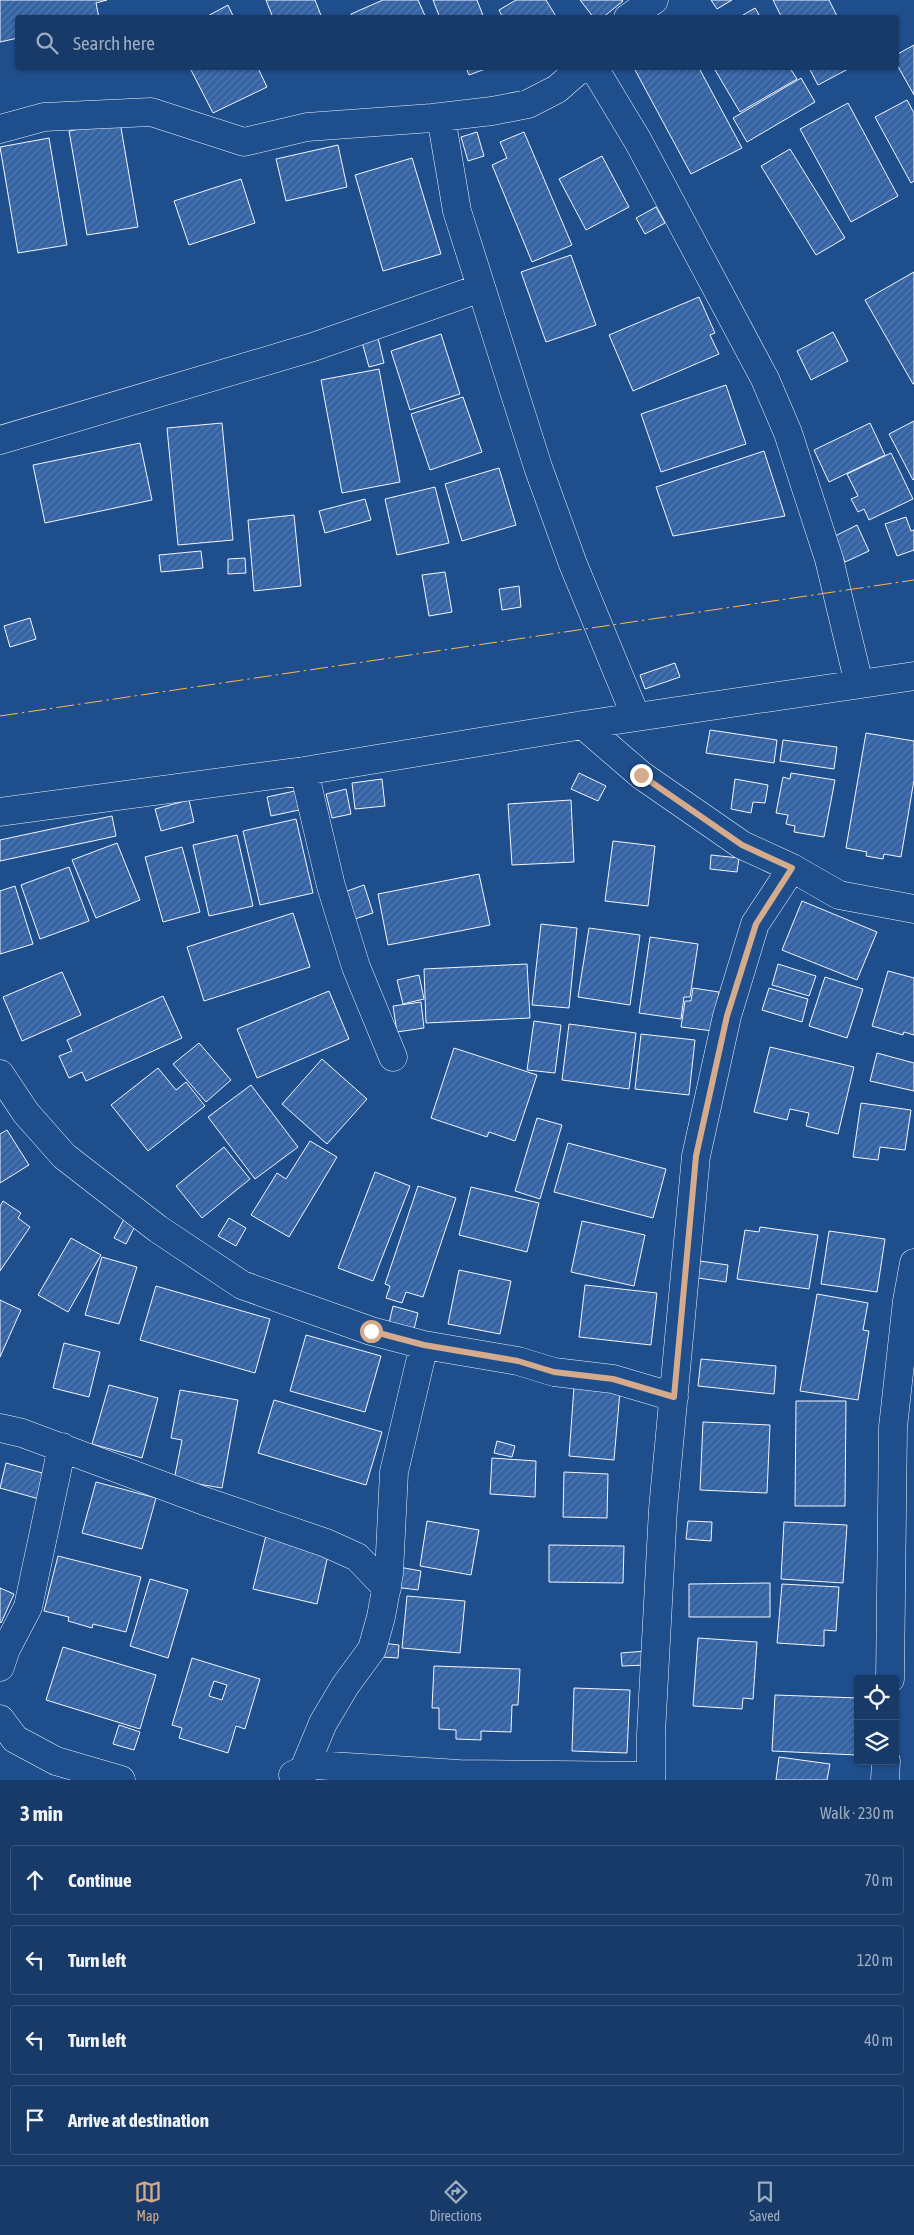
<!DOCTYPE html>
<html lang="en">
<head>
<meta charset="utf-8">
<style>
  body { margin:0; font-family:"Asap Condensed",sans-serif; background:#244571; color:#f1f3f6 }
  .controls { position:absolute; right:15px; bottom:15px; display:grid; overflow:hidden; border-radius:5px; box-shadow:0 1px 4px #0004 }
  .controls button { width:45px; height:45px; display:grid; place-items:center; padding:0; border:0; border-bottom:1px solid #36547d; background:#173a69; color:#f1f3f6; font:25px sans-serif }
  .stop { position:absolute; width:15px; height:15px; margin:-11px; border:4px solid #d6ab8b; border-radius:50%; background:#fff }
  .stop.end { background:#d6ab8b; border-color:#fff; box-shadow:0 1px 5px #0008 }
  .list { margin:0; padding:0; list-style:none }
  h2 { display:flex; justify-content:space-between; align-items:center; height:65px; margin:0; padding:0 20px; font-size:21px }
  h2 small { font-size:16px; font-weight:400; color:#9eadc0 }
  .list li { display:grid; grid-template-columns:32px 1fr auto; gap:15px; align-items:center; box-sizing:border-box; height:70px; margin:0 10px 10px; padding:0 10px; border:1px solid #36547d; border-radius:5px }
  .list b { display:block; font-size:19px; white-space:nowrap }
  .list em { font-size:16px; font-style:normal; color:#9eadc0 }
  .icon { flex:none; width:28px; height:28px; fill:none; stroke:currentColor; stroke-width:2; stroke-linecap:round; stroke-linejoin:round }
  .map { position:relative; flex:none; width:914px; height:1780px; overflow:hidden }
  .search { position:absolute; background:#173a69; box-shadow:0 1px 4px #0004; left:15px; right:15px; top:15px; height:55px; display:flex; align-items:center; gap:12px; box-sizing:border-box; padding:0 18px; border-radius:5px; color:#9eadc0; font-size:19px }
  .sheet { height:385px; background:#173a69 }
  nav { display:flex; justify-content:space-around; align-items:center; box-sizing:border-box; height:70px; border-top:1px solid #36547d; background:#173a69; font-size:14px; color:#9eadc0 }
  nav a { display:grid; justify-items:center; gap:2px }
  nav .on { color:#d6ab8b }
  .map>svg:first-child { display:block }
  .building { fill:url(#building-hatch); stroke:#f2f6ff; fill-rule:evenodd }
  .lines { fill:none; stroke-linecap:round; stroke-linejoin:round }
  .minor-casing { stroke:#f2f6ff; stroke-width:29 }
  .minor { stroke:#1f4e8c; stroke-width:28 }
  .power { stroke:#ffb74d; stroke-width:1; stroke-dasharray:18 4 2.5 4; stroke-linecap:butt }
  .route { stroke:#d6ab8b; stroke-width:6 }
</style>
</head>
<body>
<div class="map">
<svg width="914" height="1780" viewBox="0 0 914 1780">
  <defs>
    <pattern id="building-hatch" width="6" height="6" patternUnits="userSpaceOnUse" patternTransform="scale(1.25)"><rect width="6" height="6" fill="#3563a3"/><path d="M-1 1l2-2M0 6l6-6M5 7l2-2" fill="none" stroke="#537ab1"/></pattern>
  </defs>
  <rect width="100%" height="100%" fill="#1f4e8c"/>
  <path class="building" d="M 0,0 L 107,0 L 96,3 L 99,18 L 18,18 L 18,38 L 0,42 Z
    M 266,0 L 315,0 L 322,18 L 273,18 Z
    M 383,0 L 418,0 L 426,18 L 352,18 L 351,14 Z
    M 433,0 L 477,0 L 484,18 L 440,18 Z
    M 516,0 L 546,0 L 557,18 L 503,18 L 499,10 Z
    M 580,0 L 622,0 L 623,1 L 602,18 L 594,18 Z
    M 711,0 L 732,0 L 717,9 Z
    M 773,0 L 829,0 L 838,18 L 782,18 Z
    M 228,5 L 234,18 L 204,18 Z
    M 755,8 L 761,18 L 738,18 Z
    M 914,45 L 914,95 L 896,63 L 896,55 Z
    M 190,68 L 258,68 L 267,87 L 213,113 Z
    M 466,68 L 488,68 L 469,75 Z
    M 634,68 L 699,68 L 742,148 L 691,174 Z
    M 720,68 L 790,68 L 797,79 L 740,112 L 715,70 Z
    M 809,68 L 850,68 L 818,85 Z
    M 801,78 L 815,102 L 747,142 L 733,118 Z
    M 907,100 L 914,113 L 914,181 L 911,183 L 875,117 Z
    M 848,103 L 898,196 L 851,222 L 800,129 Z
    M 120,122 L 138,227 L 87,235 L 69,131 Z
    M 477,132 L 484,156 L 468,161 L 461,137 Z
    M 524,132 L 572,245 L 532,262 L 492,165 L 507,158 L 500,142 Z
    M 49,138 L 67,245 L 18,253 L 0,147 Z
    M 338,145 L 347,187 L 286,201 L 276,159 Z
    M 790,149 L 845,238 L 816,255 L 761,166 Z
    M 602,156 L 629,207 L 586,230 L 559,179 Z
    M 412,158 L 441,254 L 383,271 L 355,175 Z
    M 241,179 L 255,223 L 189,245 L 174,201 Z
    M 656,207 L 665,223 L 645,234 L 636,218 Z
    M 571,255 L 596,325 L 546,342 L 521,272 Z
    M 914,272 L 914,384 L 913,384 L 865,300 Z
    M 699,297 L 715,333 L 710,335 L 719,354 L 633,391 L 609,335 Z
    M 833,332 L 848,361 L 811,380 L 797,351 Z
    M 441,334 L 460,394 L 410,410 L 391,351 Z
    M 378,338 L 384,363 L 369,367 L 362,342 Z
    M 379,369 L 400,482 L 342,493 L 321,380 Z
    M 726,385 L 746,444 L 661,472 L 641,414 Z
    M 463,397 L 482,452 L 430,470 L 411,414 Z
    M 914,421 L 914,479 L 913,480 L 889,434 Z
    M 222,423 L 233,540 L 178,545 L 167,428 Z
    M 870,423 L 885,455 L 829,482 L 814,450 Z
    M 140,443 L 152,500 L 45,523 L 33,465 Z
    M 764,451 L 785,516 L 673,536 L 656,487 Z
    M 891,453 L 913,499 L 869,520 L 864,509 L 858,512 L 851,499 L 858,496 L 847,474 Z
    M 499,468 L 516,525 L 462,541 L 445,484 Z
    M 435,487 L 449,543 L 397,555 L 385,499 Z
    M 365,499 L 371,520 L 325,533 L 319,511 Z
    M 294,515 L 301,586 L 254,591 L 248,520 Z
    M 906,517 L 911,531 L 914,530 L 914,550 L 897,556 L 885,524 Z
    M 857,525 L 869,551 L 845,562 L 833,537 Z
    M 201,551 L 203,568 L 161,572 L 159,555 Z
    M 245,558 L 246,573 L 228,574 L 228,559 Z
    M 445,572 L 452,612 L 429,616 L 422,575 Z
    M 519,586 L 521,607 L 502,610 L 499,589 Z
    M 30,618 L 36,639 L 10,647 L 4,626 Z
    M 675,663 L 680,677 L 645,689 L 640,675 Z
    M 710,730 L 777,740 L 774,763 L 706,753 Z
    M 866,733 L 914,741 L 914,780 L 901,857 L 884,854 L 883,859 L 866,856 L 867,852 L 846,848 Z
    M 783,740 L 837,747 L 834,769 L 780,761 Z
    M 579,773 L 606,786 L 598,801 L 571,789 Z
    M 791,773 L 835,780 L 824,837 L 794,832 L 795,826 L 786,824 L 788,815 L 776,813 L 783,777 L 790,779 Z
    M 382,779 L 385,806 L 355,809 L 352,783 Z
    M 735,779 L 768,785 L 765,803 L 753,802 L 751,813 L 731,809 Z
    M 346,789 L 351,814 L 332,818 L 326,794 Z
    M 295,791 L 299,810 L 271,816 L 267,797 Z
    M 189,800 L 194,822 L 161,831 L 155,809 Z
    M 571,800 L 574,862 L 512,865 L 508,804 Z
    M 112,816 L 116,836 L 0,861 L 0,840 Z
    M 296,819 L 313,893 L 260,905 L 243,831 Z
    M 237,835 L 253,906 L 209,916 L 193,845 Z
    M 613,841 L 655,846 L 648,906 L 605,901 Z
    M 117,843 L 140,900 L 96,918 L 72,860 Z
    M 182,847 L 200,912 L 163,922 L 145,857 Z
    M 711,855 L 739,858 L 737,872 L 710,869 Z
    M 69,867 L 89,921 L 40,939 L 21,885 Z
    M 479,874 L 490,925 L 388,945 L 378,894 Z
    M 364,885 L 373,913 L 355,919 L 347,891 Z
    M 15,886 L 33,944 L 0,954 L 0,891 Z
    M 802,901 L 877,932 L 857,980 L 782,950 Z
    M 293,913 L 310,967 L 204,1001 L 187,947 Z
    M 541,924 L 577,928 L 569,1008 L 532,1005 Z
    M 589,928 L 640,935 L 630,1005 L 578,997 Z
    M 650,937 L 698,944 L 690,997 L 684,997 L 681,1019 L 639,1013 Z
    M 527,964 L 530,1018 L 426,1023 L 424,969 Z
    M 778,964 L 816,976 L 809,996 L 772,985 Z
    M 888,971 L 914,978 L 914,1035 L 904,1032 L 903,1035 L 872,1026 Z
    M 62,972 L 81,1015 L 22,1041 L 3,997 Z
    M 419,975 L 424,999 L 403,1004 L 397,980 Z
    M 825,977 L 863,989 L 847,1038 L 809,1026 Z
    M 693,988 L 719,992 L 713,1031 L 681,1027 L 685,1001 L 691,1001 Z
    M 769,988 L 808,999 L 802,1022 L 762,1010 Z
    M 329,991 L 349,1039 L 257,1078 L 237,1029 Z
    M 163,996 L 182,1038 L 86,1081 L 82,1072 L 69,1078 L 59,1056 L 72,1051 L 67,1040 Z
    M 421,1002 L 424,1028 L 397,1032 L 393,1006 Z
    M 534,1021 L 561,1025 L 555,1073 L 527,1070 Z
    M 569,1024 L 636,1033 L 629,1089 L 562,1080 Z
    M 641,1034 L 695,1040 L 689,1095 L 635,1089 Z
    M 199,1043 L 231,1080 L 206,1102 L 173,1064 Z
    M 770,1047 L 854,1067 L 838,1134 L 806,1126 L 809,1113 L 790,1109 L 787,1120 L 754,1112 Z
    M 454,1048 L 537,1075 L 515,1141 L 489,1132 L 487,1137 L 431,1118 Z
    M 877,1053 L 914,1063 L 914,1091 L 870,1081 Z
    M 322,1059 L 367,1099 L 327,1144 L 282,1104 Z
    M 158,1068 L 176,1090 L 186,1082 L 205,1106 L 148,1151 L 111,1105 Z
    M 251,1085 L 298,1147 L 255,1179 L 208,1117 Z
    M 861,1103 L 911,1110 L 905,1150 L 880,1147 L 878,1160 L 853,1157 Z
    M 537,1118 L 562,1125 L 540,1199 L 515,1191 Z
    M 7,1130 L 29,1165 L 0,1183 L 0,1134 Z
    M 310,1141 L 337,1157 L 289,1237 L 251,1215 L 277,1173 L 286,1179 Z
    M 568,1143 L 666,1169 L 653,1218 L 554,1192 Z
    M 224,1147 L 250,1179 L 202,1218 L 176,1186 Z
    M 375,1172 L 410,1186 L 373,1281 L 338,1268 Z
    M 418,1186 L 456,1198 L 423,1297 L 406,1292 L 402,1303 L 386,1298 L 390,1286 L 385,1284 Z
    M 471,1187 L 539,1203 L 527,1252 L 459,1235 Z
    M 3,1201 L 21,1213 L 18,1218 L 30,1227 L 0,1271 L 0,1206 Z
    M 229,1218 L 246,1228 L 236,1246 L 218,1236 Z
    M 124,1219 L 136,1224 L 126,1244 L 114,1238 Z
    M 582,1221 L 645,1235 L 634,1286 L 571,1272 Z
    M 760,1227 L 818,1235 L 809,1289 L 737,1279 L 745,1230 L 759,1232 Z
    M 829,1231 L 885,1239 L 877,1292 L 821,1284 Z
    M 71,1238 L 101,1255 L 68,1312 L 38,1295 Z
    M 102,1257 L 137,1267 L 119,1324 L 85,1315 Z
    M 700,1261 L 728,1265 L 726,1282 L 698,1278 Z
    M 459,1270 L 511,1281 L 500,1334 L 448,1324 Z
    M 585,1285 L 657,1293 L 651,1345 L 579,1337 Z
    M 156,1286 L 270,1319 L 255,1373 L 140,1340 Z
    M 817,1294 L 868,1303 L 863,1330 L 869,1331 L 858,1400 L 800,1391 Z
    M 0,1300 L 21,1310 L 0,1357 Z
    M 393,1306 L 418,1313 L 414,1329 L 389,1323 Z
    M 306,1335 L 381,1356 L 365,1412 L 290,1391 Z
    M 64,1343 L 100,1352 L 89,1397 L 53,1388 Z
    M 701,1359 L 776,1366 L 774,1394 L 698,1386 Z
    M 109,1385 L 158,1398 L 142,1458 L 92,1444 Z
    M 574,1387 L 620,1391 L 614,1460 L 569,1456 Z
    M 180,1390 L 238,1400 L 222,1488 L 174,1480 L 182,1440 L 171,1438 Z
    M 274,1400 L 382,1432 L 366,1485 L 258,1453 Z
    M 796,1401 L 846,1401 L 845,1506 L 795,1506 Z
    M 703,1422 L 770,1425 L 767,1493 L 700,1490 Z
    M 497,1441 L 515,1446 L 512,1457 L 494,1453 Z
    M 492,1458 L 536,1461 L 535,1497 L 490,1494 Z
    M 6,1463 L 46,1474 L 39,1499 L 0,1488 Z
    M 564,1472 L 608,1474 L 607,1518 L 563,1517 Z
    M 96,1482 L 156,1498 L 142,1549 L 82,1533 Z
    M 427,1521 L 479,1530 L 471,1575 L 420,1566 Z
    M 688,1521 L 712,1522 L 711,1541 L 686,1539 Z
    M 784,1522 L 847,1525 L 843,1583 L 781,1579 Z
    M 267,1531 L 330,1546 L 317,1604 L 253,1589 Z
    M 549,1545 L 624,1546 L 623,1583 L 549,1582 Z
    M 58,1556 L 141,1577 L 126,1632 L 93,1624 L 92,1628 L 68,1621 L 69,1617 L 44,1611 Z
    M 399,1567 L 421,1571 L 418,1590 L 395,1587 Z
    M 150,1579 L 188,1590 L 168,1658 L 130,1646 Z
    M 770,1583 L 770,1617 L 689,1617 L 689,1584 Z
    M 782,1584 L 839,1587 L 836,1631 L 824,1630 L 824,1646 L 777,1643 Z
    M 0,1588 L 14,1594 L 1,1623 L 0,1622 Z
    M 407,1596 L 465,1601 L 460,1653 L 402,1648 Z
    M 698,1638 L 757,1642 L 753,1699 L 743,1698 L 742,1709 L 693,1706 Z
    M 382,1643 L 399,1645 L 398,1658 L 381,1657 Z
    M 63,1647 L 156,1675 L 140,1729 L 46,1700 Z
    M 646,1651 L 647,1665 L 622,1666 L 621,1653 Z
    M 192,1658 L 260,1679 L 245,1729 L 236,1726 L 228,1753 L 179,1738 L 182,1728 L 172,1725 ZM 214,1681 L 227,1685 L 222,1700 L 209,1696 Z
    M 434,1666 L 520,1669 L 518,1705 L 512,1705 L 511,1732 L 481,1731 L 481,1740 L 456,1739 L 456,1730 L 439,1729 L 439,1708 L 432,1708 Z
    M 574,1688 L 630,1690 L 627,1753 L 572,1751 Z
    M 775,1695 L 858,1698 L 856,1755 L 772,1751 Z
    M 119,1725 L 140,1732 L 134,1750 L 113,1744 Z
    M 779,1757 L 830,1764 L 827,1780 L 776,1780 Z"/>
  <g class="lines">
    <g class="minor-casing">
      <path id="minor" d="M 628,18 L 654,0
        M 594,68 L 638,141 L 765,379 L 788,433 L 829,559 L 859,684
        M 441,117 L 457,211 L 538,467 L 573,564 L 636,717
        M 0,129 L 44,117 L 151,112 L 244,142 L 307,127 L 432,118 L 492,111 L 528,104 L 557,89 L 581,68
        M 0,440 L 313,347 L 481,288
        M 583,725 L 641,775 L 742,845 L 792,868 L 839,895 L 914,909
        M 304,771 L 331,886 L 356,967 L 393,1057
        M 0,812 L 304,771 L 583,725 L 914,676
        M 0,1074 L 26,1113 L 64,1156 L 158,1229 L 242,1285 L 371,1331 L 424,1345 L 518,1361 L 554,1372 L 613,1379 L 674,1397
        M 0,1428 L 22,1433 L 204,1501 L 326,1543 L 357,1557 L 387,1588
        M 0,1667 L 6,1649 L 28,1607 L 62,1447
        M 890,1679 L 893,1427 L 907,1301 L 914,1263
        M 0,1719 L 15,1739 L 56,1761 L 121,1780
        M 304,1769 L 323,1723 L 345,1686 L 372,1649 L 381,1617 L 389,1573 L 394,1472 L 424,1345
        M 293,1775 L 314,1765 L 459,1774 L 651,1776
        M 651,1780 L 651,1734 L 663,1509 L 696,1156 L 727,1016 L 755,924 L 792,868
        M 885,1780 L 886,1761"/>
    </g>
    <use href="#minor" class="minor"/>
    <path class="power" d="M 0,716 L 914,580"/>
  </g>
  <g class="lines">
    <path class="route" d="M 371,1331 L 424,1345 L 518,1361 L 554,1372 L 613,1379 L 674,1397 L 696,1156 L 727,1016 L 756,924 L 792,868 L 742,845 L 641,775"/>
  </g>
</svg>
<div class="controls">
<button><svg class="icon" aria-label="locate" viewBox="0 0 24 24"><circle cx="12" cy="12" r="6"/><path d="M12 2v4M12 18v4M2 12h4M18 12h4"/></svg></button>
<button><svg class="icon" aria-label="layers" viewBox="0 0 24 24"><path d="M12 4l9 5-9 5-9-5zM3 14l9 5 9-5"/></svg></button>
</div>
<div class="stop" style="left:371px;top:1331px"></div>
<div class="stop end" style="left:641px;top:775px"></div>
<div class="search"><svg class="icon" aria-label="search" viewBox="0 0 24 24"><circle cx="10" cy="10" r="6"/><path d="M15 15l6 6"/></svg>Search here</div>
</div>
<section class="sheet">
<h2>3 min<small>Walk · 230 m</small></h2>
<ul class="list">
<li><svg class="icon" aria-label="ahead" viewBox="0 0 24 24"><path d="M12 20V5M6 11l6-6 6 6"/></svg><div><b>Continue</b></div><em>70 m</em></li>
<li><svg class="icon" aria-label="left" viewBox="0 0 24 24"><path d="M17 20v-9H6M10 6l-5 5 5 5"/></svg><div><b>Turn left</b></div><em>120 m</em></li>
<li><svg class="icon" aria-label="left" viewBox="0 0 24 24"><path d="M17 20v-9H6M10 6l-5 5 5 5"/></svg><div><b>Turn left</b></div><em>40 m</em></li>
<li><svg class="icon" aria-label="arrive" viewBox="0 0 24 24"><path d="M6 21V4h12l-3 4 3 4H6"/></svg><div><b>Arrive at destination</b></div></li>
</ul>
</section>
<nav>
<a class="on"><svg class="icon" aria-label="map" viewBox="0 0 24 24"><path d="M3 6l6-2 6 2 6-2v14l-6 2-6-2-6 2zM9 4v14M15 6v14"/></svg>Map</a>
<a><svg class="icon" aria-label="directions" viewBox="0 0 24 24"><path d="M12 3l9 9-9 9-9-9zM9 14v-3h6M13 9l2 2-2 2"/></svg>Directions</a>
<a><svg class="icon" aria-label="saved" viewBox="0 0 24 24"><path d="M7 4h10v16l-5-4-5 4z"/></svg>Saved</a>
</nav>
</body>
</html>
